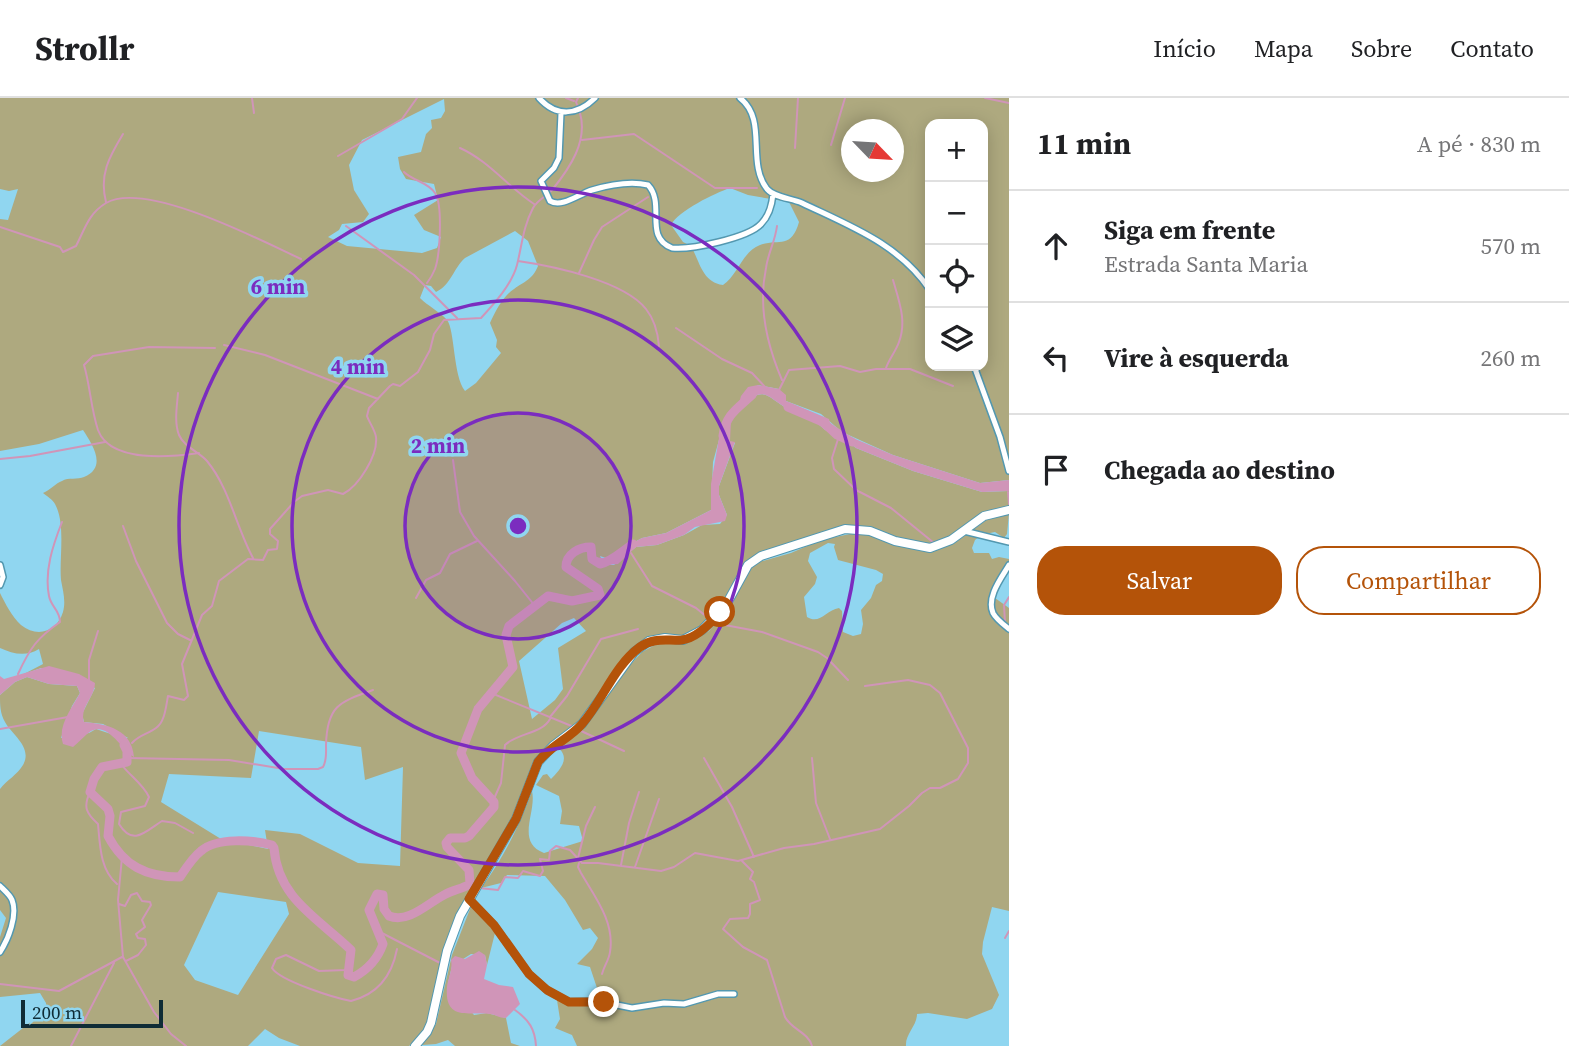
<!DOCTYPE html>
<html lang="pt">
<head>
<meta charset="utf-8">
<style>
  body { margin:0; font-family:"Source Serif 4",serif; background:#f6f6f6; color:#202124 }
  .controls { position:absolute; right:21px; top:21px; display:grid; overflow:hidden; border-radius:14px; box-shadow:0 4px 18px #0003 }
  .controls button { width:63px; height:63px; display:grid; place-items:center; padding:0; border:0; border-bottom:2px solid #e0e0e0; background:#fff; color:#202124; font:35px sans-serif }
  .compass { position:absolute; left:841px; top:21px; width:63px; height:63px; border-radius:50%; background:#fff; box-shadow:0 4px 18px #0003; rotate:115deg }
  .scale { position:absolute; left:21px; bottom:18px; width:142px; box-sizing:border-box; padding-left:7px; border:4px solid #0f2c36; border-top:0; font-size:19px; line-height:24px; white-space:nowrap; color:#0f2c36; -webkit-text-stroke:5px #90d6f0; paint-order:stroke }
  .stop { position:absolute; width:21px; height:21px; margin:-16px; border:5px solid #b45309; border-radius:50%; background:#fff }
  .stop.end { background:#b45309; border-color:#fff; box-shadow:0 2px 7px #0008 }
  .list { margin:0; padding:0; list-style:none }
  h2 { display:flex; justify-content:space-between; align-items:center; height:91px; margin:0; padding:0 28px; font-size:30px }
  h2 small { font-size:23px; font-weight:400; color:#757577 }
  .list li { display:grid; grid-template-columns:46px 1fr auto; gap:21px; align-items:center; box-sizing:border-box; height:112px; padding:0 28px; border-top:2px solid #e0e0e0 }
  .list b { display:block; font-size:26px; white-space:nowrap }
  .list p { margin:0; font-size:23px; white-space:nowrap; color:#757577 }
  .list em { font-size:23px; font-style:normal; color:#757577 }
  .actions { display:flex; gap:14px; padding:21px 28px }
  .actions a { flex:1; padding:16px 0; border:2px solid #b45309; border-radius:28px; text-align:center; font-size:24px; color:#b45309 }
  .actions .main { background:#b45309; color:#fff }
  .icon { flex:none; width:38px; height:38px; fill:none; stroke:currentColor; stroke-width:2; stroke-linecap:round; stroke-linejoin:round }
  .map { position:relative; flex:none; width:1009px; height:948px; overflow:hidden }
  header { display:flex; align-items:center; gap:42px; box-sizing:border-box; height:98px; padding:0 35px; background:#fff; border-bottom:2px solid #e0e0e0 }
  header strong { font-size:33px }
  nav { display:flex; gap:38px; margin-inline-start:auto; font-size:24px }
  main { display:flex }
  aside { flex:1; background:#fff }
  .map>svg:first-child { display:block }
  .green { fill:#aea97f; fill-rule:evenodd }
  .water { fill:#d095b8 }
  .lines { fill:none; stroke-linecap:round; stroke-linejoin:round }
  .stream { stroke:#d095b8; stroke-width:2 }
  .river { stroke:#d095b8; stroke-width:9 }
  .street-casing { stroke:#5398b0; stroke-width:8 }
  .secondary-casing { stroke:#5398b0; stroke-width:10 }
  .street { stroke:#fff; stroke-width:5 }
  .secondary { stroke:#fff; stroke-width:8 }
  .route { stroke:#b45309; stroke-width:9 }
  .ring { fill:none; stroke:#7b2cbf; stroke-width:3.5 }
  .centre { fill:#7b2cbf; stroke:#90d6f0; stroke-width:3.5 }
  .ring-label { font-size:21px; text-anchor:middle; font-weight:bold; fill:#7b2cbf; stroke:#90d6f0; stroke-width:7; stroke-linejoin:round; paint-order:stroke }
</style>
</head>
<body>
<header>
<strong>Strollr</strong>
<nav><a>Início</a><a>Mapa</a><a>Sobre</a><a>Contato</a></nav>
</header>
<main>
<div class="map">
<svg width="1009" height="948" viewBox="0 0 1009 948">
  <rect width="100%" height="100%" fill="#90d6f0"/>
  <path class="green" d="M 0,0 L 1009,0 L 1009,382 L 980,385 L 893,357 L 842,334 L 821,316 L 786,303 L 779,291 L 758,287 L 739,304 L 746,306 C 760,291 765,295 780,306 C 785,310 790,310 795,315 L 801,313 L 808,317 L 825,332 L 837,336 L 856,350 L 913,373 L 982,394 L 1009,393 L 1009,409 C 979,410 965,438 938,445 C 913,451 888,432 864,429 L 758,457 L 726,502 L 701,531 L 685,538 L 663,539 L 634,552 L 614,574 L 580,623 L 551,646 L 516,717 L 462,809 L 431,917 L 423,935 L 409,948 L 300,948 L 279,940 L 265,931 L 248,948 L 0,948 L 46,912 L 46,905 L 40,895 L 0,899 L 0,839 L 6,820 L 0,812 L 0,691 C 7,682 17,677 23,667 C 33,649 12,637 5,624 C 0,615 0,607 0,597 L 15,584 L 27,579 L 49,586 L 77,588 L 80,595 L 72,608 L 61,640 L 89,635 L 96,631 L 111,636 L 117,641 L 128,640 L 103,626 L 84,624 L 82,616 L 95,590 L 41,570 L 24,576 L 43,566 L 39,551 C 26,559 13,556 0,550 L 0,495 C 5,505 12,519 21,527 C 37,540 57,534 63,514 C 66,503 63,493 61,482 C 59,460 66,426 55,406 C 53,402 47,398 43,395 C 50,392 56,385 62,383 C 68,379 78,382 84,379 C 108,369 92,346 83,332 L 39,346 L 0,353 L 0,121 L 8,122 L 18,91 L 9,93 L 0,91 ZM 444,1 L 445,13 L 441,20 L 431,22 L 432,30 L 426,36 L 421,54 L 398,59 L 400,71 L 406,81 L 434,86 L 438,102 L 414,117 L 424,132 L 441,139 L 437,150 L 422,155 L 347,148 L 328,139 L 339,132 L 342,126 L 363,124 L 369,116 L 354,92 L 349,67 L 362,42 ZM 930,26 L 983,26 L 983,268 L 930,268 ZM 852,32 L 894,32 L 894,74 L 852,74 ZM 730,90 L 748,97 L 789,104 L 799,124 C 791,152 779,140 760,147 C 742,154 738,177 723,187 C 702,184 700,164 691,148 L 683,144 L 671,127 C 678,113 715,95 730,90 ZM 515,133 L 528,143 L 538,168 C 532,182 525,183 514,191 C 503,198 495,214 490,225 L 497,242 L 496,249 L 501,255 L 476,285 L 465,293 C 453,278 455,232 447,222 C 440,214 428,208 420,200 L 425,187 L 431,188 L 436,194 C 451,187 453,171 465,160 ZM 723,327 L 730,345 L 735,345 L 719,388 L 719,397 L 727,417 L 720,426 L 702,427 L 684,437 L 657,447 L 636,449 L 614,467 L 604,467 L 600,458 L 612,462 L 627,448 L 642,440 L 666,435 L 711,412 L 713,364 ZM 574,520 L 586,533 L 558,550 L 563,591 L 555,602 L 532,621 L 519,563 L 562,525 ZM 259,633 L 361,649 L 365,682 L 403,669 L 400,768 L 358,765 L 300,736 L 265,732 L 268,751 L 221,741 L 161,704 L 169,676 L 251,680 ZM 218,794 L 286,804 L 289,816 L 238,897 L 195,882 L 184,867 Z
    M 1009,415 L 1007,436 L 1004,440 L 995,434 L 990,435 L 988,439 L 980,438 L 975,442 L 972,450 L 974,455 L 989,455 L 992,461 L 999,459 L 1009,461 L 1009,468 L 995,500 L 1009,510 L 1009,813 L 992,809 L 983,844 L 982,856 L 999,897 L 992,911 L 967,921 L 928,915 L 917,916 C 917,928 905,936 906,948 L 577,948 L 572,937 L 555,930 L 560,921 L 556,896 C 566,904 582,906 594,899 L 597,890 L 590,869 L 577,866 L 592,851 L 598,840 L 590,830 L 583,832 L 565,802 L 545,778 L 507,777 L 501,785 L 481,790 C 504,760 519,728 532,693 C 537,714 515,744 544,755 L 583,743 L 579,728 L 560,726 L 562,713 L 559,698 L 536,687 L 543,677 L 547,676 L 551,681 C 561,671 571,659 557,649 L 584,629 L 620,578 L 642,554 L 657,546 L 691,543 L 709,533 L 732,506 L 749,472 L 759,464 L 791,455 L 821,442 L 850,436 L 873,437 L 916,452 L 937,452 L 956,444 L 989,420 ZM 828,445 L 835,446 L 834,449 L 838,462 L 876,472 L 883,476 L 882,483 L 876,487 L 871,500 L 861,512 L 863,526 L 861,536 L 853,538 L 843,534 L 842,513 L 839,510 C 826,512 820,527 807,519 L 804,499 L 815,486 L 817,479 L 808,463 L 810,455 Z
    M 472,806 L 495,835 L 487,867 L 485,857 L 471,856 L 452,868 L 448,885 L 474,917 L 487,915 L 506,920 L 511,945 L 520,948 L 455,948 L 448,942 L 436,946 L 422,947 L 436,926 L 452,857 Z"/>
  <path class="water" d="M 758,287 L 779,291 L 786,297 L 786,303 L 829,321 L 830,325 L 853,340 L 893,357 L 980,385 L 1009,382 L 1009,393 L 982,394 L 913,373 L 856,350 L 837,336 L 825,332 L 808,317 L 801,314 L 795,315 C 790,310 785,310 780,306 C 765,295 760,291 746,306 L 739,305 L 741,298 L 748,289 Z
    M 731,322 L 730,343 L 735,344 L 719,388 L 719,397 L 727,417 L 725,423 L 695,429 L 684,437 L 657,447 L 636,449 L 618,466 L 604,467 L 595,463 L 593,460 C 601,458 608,464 616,461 L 627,448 L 642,440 L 666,435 L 711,412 L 711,386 L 720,334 L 723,327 Z
    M 49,568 L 79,576 L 95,585 C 95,599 79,610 84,624 C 108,626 132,632 134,659 C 122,653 109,624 91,633 C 85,637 79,644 73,649 L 63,646 C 57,628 72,610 80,595 L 77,588 L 49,586 L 27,579 L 15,584 L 0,597 L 0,578 L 4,581 Z
    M 479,853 L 485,857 L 487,867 L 484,881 L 499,887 L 513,889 L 520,906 L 506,920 C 499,920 497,917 490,916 C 470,913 444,924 447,889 C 448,880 453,872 451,862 L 455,858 L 465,861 Z"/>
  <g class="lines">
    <path class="stream" d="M 252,0 L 254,15
      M 566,0 L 574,3
      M 985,0 L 1009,5
      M 578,9 L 576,4 L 578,0
      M 582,42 L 634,36 L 715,90 L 757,90
      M 831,47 L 845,0
      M 460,50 C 489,63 508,89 534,106
      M 795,50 L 798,0
      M 338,58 L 402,21 L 417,0
      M 404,74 C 413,83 428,84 435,95 C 443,107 440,157 435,171 C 433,176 430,181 427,185
      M 106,104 C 99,77 109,59 123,36
      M 346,128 L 414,177 L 457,220
      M 777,128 C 775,144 768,155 766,170 C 758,208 767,247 782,282
      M 0,129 L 60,149 L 63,154 L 76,148 C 85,131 88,116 106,105 C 146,82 262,143 301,161
      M 518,163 C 553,168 624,183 646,211 C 654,221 658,236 659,248
      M 579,175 L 594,142 L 602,129 L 648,99
      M 676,230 L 722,261 L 752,275 L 767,291
      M 224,247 L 265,257 L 378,301
      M 886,270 C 889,261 896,253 899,244 C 907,223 899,203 893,182
      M 779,292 L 789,272 L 840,268 L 860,274 L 876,271 L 910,271 L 953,288
      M 178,295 C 177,308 174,324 179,337 C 184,349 199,354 207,363 C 230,391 236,429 253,460
      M 839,338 L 832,360 L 834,371 L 856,392 L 891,410 L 934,445
      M 199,355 C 171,359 110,365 98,332 C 91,311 90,287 84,267 L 93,258 L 149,249 L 215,250
      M 0,361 L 30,358 L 105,344
      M 453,362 L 460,414 L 474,438 L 515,483 L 535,508
      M 1008,394 L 1009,406
      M 123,428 L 136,463 L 167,525 L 178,536 L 190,542
      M 631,455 L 652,488 L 696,510 L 707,519
      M 416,500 L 426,482 L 440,475 L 450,456 L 477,443
      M 714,525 L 762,534 L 818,554 L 827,560 L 848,582
      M 1005,525 L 1004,507 L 1009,499
      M 18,576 C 30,550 37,540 60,524 C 60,512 51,509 49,498 C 44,473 53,447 62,424
      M 89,583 L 89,562 L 98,533
      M 491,595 L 574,629
      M 550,619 L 567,598 L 601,541 L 638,531
      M 0,631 L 68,619
      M 579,632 L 624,653
      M 132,645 C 139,637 148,636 156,630 C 165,624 166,608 168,598 L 184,602 L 188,598 L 182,566 L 202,517 L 212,508 L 219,483 L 248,461 L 263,462 L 268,452 L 277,451 L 278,443 L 270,436 L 270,431 L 294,404 L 302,398 L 328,392 L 343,396 C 359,388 378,357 376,339 C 375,332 369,324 367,318 L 369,310 L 390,288 L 393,286 L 400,288 L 418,274 L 430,252 L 434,236 L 444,222 L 481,220 C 494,206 512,186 517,167 C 522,147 523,129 533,110 C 538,101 546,99 552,92 C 570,70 588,43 580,15
      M 128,660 L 229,662 L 284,671 L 318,671 L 323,669 C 327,662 326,655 326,647 C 327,608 339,604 373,592
      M 704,660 L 732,709 L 754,759
      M 812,660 L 816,705 L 830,741
      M 121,666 C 130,678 143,686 149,699 L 145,708 L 121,714 L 119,726 C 133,749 146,733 162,723 L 175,725 L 193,735
      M 90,694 C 83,709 86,715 98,726 C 100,747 100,772 117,786
      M 493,703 L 501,685 L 505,647 C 517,635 542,636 550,621
      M 122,759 L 118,802 L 123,859 L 154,914 L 171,936 L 186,948
      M 578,760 L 586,728 L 595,709
      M 742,763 L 753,774 L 750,781 L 754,784 L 760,802 L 750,806 L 750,816 L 748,820 L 730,821 L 723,831 L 743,849 L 767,862 L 785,919 C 792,932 808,934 812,948
      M 579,765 L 578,769 L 581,775 C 595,799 615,824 610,854 C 609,862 604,868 602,876
      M 621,767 L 629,725 L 639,694
      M 635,769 L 659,701
      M 479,790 L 498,792 L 505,779 L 518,780 L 523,773 L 540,778 L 543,773 L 540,761 L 549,762 L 550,753 L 556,748 L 570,752 L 582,765 L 598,765 L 661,773 L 674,769 L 695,755 L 738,763 L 784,750 L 814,746 L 880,731 L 909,708 L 922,695 L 930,690 L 940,690 L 958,681 L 968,665 L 968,650 L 940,595 L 930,587 L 908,582 L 865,588
      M 119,806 L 125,808 L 131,797 L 137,795 L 142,803 L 150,804 L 151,807 L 142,822 L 145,829 L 136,836 L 138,840 L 145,841 L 146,847 L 138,857 L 126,863
      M 378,833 L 442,866
      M 1005,840 L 1009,833
      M 349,870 L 346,872 L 319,873 L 286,857 L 276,861 L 272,870 C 280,883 335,900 351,903 C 379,896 392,877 397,851
      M 0,886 L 59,893 L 122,859
      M 515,912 C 529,922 535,931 536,948
      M 71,948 L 114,865"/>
    <path class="river" d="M 788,309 L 823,324 L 837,337 L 852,344
      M 723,338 C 725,317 738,310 752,297
      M 124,647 L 127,653 L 127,664 L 102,669 L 94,681 L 90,694 L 108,711 L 110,718 L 108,738 C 124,768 146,779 180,779 C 186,770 193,759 201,753 C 217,739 253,742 272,747 L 274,750 C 278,801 318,820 351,852 L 348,877 L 354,879 C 367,872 378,860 383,846 L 369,812 L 377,796 L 383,797 L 384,811 L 389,818 C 408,826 428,805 444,797 C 452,792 462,791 470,786 L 469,772 L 447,749 L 446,745 L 450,740 L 465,740 L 469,738 L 494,709 L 494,704 L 472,680 L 461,655 L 478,611 L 513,569 L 506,537 L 509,528 L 548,498 L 572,503 L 600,497 L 598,491 L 566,469 C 566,456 579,449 591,449 L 592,461 L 600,466 C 613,463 622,453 633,446"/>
    <g class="street-casing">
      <path id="street" d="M 539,0 C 556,19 577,18 595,0
        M 740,0 C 768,22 746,64 767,91 C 775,100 791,100 802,105 C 850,128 899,146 930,192
        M 561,15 L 559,60 L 554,70 L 541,83 L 550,103 C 562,110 579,96 592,92 C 609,87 631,83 648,87 C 666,106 643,139 672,150 C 691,152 748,140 761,126 C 769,118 772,107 773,96
        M 974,268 L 1000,339 L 1009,373
        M 964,433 L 1009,444
        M 1009,467 C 1002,479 986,499 993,515 C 996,521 1004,527 1009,531
        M 0,487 L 3,479 L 0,467
        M 0,788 C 4,792 10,797 12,802 C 18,817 8,842 0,854
        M 469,801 L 494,827 L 529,876 L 547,892 L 569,904 L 597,903 L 632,910 L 664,905 L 684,906 L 718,896 L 734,896"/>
    </g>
    <g class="secondary-casing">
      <path id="secondary" d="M 415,948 L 427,934 L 431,925 L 447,853 L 460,818 L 516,721 L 538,664 L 553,648 L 582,626 L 634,554 L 649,543 L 665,540 L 683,542 L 702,532 L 726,507 L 748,467 L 761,458 L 845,431 L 870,433 L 895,443 L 930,450 L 951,442 L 984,418 L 1009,412"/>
    </g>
    <use href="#street" class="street"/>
    <use href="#secondary" class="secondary"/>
  </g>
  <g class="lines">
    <path class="route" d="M 604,904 L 569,904 L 547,892 L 529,876 L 494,827 L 469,801 L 516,721 L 538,664 C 550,648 569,641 582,626 C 603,602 614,568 640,549 C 654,539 666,543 682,542 C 697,540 711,525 720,514"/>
  </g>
  <circle cx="518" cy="428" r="113" fill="#7b2cbf" fill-opacity=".12"/>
  <g class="ring">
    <circle cx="518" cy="428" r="113"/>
    <circle cx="518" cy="428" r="226"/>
    <circle cx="518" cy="428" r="339"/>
  </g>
  <circle cx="518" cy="428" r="10" class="centre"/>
  <g class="ring-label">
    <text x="278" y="196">6 min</text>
    <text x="358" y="276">4 min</text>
    <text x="438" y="355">2 min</text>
  </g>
</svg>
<div class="controls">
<button>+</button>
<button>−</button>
<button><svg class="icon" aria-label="locate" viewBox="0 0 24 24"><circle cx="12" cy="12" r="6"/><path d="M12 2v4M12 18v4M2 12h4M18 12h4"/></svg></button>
<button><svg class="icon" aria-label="layers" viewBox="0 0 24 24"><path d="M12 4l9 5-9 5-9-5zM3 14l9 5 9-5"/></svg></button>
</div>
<svg class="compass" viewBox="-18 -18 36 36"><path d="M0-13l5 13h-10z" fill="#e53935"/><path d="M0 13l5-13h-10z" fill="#757577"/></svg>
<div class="scale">200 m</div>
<div class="stop" style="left:720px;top:514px"></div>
<div class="stop end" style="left:604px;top:904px"></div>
</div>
<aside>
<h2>11 min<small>A pé · 830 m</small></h2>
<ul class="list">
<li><svg class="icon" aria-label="ahead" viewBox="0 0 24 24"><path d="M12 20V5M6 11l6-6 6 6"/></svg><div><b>Siga em frente</b><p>Estrada Santa Maria</p></div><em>570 m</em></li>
<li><svg class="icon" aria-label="left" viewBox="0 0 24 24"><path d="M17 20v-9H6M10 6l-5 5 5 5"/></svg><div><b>Vire à esquerda</b></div><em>260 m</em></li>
<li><svg class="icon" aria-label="arrive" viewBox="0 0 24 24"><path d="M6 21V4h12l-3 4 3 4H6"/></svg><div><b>Chegada ao destino</b></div></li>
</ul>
<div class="actions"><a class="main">Salvar</a><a>Compartilhar</a></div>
</aside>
</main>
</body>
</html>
